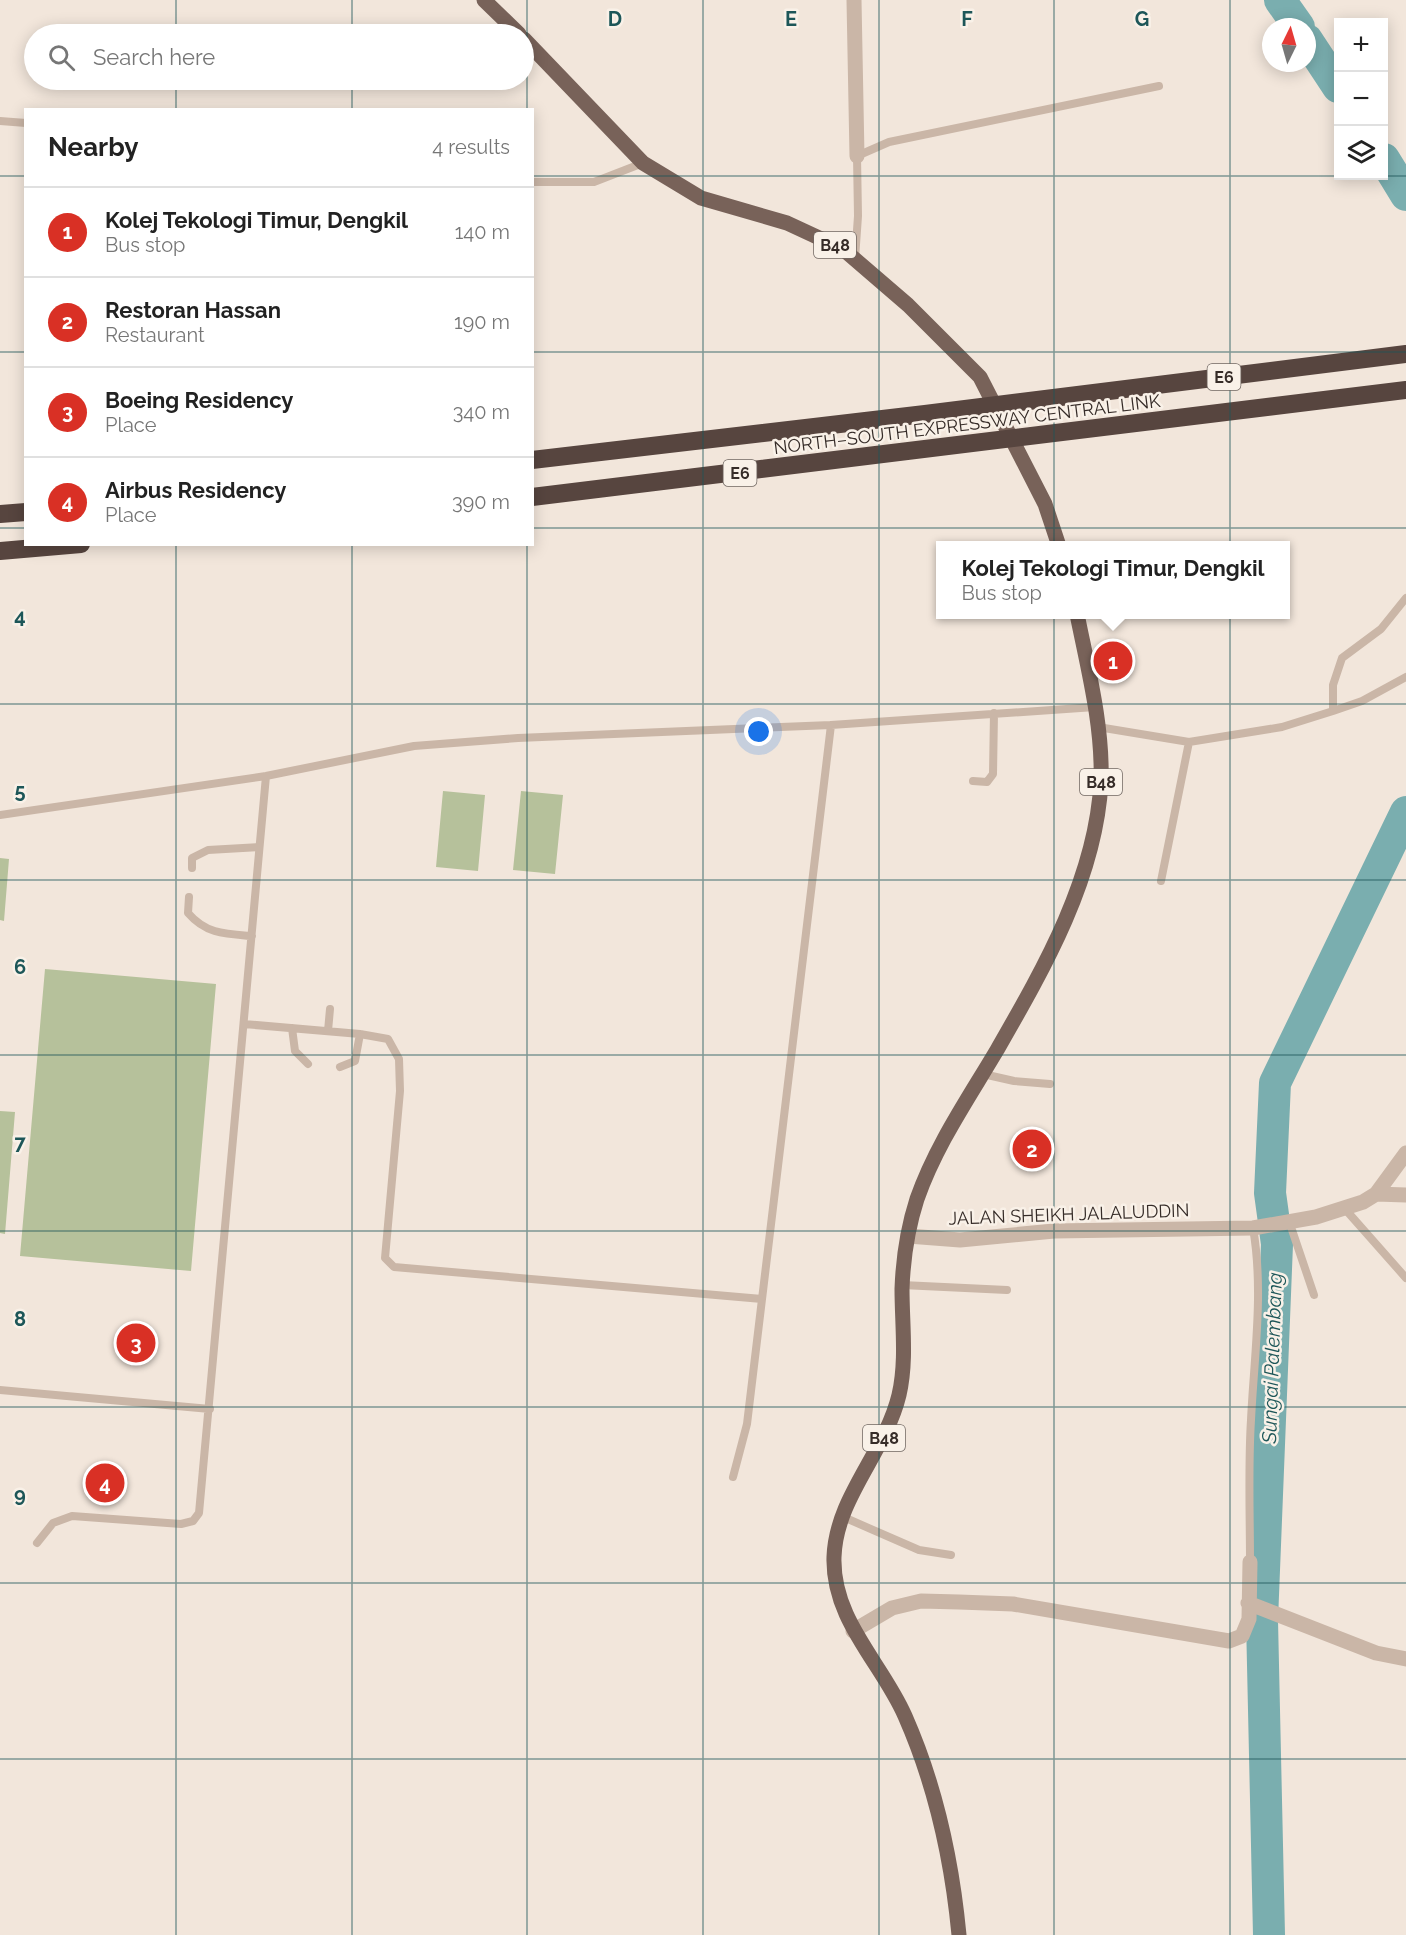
<!DOCTYPE html>
<html lang="en">
<head>
<meta charset="utf-8">
<style>
  body { margin:0; font-family:Raleway,sans-serif; background:#f6f6f6; color:#222 }
  .controls { position:absolute; right:18px; top:18px; display:grid; overflow:hidden; border-radius:0px; box-shadow:0 3px 15px #0003 }
  .controls button { width:54px; height:54px; display:grid; place-items:center; padding:0; border:0; border-bottom:2px solid #e0e0e0; background:#fff; color:#222; font:30px sans-serif }
  .compass { position:absolute; left:1262px; top:18px; width:54px; height:54px; border-radius:50%; background:#fff; box-shadow:0 3px 15px #0003; rotate:5deg }
  .you { position:absolute; left:759px; top:732px; width:21px; height:21px; margin:-15px; border:4px solid #fff; border-radius:50%; background:#1a73e8; box-shadow:0 0 0 9px #1a73e833 }
  .badge { display:grid; place-items:center; width:39px; height:39px; border-radius:50%; background:#d93025; color:#fff; font-size:20px; font-weight:700 }
  .pin { position:absolute; translate:-50% -50%; border:3px solid #fff; box-shadow:0 2px 6px #0006 }
  .popup { position:absolute; left:936px; top:541px; width:354px; height:78px; box-sizing:border-box; display:grid; place-content:center; border-radius:0px; background:#fff; filter:drop-shadow(0 2px 4px #0005); font-size:20px; white-space:nowrap; color:#767676 }
  .popup b { font-size:22px; color:#222 }
  .popup::after { content:''; position:absolute; left:50%; top:100%; margin-left:-12px; border:12px solid transparent; border-top-color:#fff }
  .list { margin:0; padding:0; list-style:none }
  h2 { display:flex; justify-content:space-between; align-items:center; height:78px; margin:0; padding:0 24px; font-size:26px }
  h2 small { font-size:20px; font-weight:400; color:#767676 }
  .list li { display:grid; grid-template-columns:39px 1fr auto; gap:18px; align-items:center; box-sizing:border-box; height:90px; padding:0 24px; border-top:2px solid #e0e0e0 }
  .list b { display:block; font-size:22px; white-space:nowrap }
  .list p { margin:0; font-size:20px; white-space:nowrap; color:#767676 }
  .list em { font-size:20px; font-style:normal; color:#767676 }
  .icon { flex:none; width:33px; height:33px; fill:none; stroke:currentColor; stroke-width:2; stroke-linecap:round; stroke-linejoin:round }
  .map { position:relative; flex:none; width:1406px; height:1935px; overflow:hidden }
  .search { position:absolute; background:#fff; box-shadow:0 3px 15px #0003; left:24px; top:24px; width:510px; height:66px; display:flex; align-items:center; gap:15px; box-sizing:border-box; padding:0 21px; border-radius:33px; color:#767676; font-size:22px }
  .panel { position:absolute; background:#fff; box-shadow:0 3px 15px #0003; left:24px; top:108px; width:510px; height:438px; border-radius:0px }
  .map>svg:first-child { display:block }
  .green { fill:#b6c19b }
  .lines { fill:none; stroke-linecap:round; stroke-linejoin:round }
  .river { stroke:#7aaeaf; stroke-width:32 }
  .service { stroke:#cab6a7; stroke-width:8 }
  .minor { stroke:#cab6a7; stroke-width:15 }
  .primary { stroke:#786259; stroke-width:15 }
  .motorway { stroke:#57453f; stroke-width:18 }
  .grid { fill:none; stroke:#1d5658; stroke-width:1.5; stroke-opacity:0.55 }
  .labels { text-anchor:middle; dominant-baseline:central; stroke-width:5; stroke-linejoin:round; paint-order:stroke }
  .shield { fill:#f9f1e8; stroke:#706762; stroke-width:1.5 }
  .shield-label { font-size:16px; font-weight:bold; fill:#362c28 }
  .street-label { font-size:18px; fill:#362c28; stroke:#f9f1e8 }
  .water-label { font-size:20px; font-style:italic; fill:#1d5658; stroke:#f9f1e8 }
  .grid-label { font-size:20px; text-anchor:middle; font-weight:bold; fill:#1d5658; stroke:#f9f1e8; stroke-width:5; stroke-linejoin:round; paint-order:stroke }
</style>
</head>
<body>
<div class="map">
<svg width="1406" height="1935" viewBox="0 0 1406 1935">
  <rect width="100%" height="100%" fill="#f2e6db"/>
  <path class="green" d="M 443,791 L 485,795 L 478,871 L 436,867 Z
    M 521,791 L 563,795 L 555,874 L 513,870 Z
    M 0,858 L 9,859 L 4,921 L 0,920 Z
    M 45,969 L 216,984 L 191,1271 L 20,1256 Z
    M 0,1111 L 15,1112 L 5,1234 L 0,1233 Z"/>
  <g class="lines">
    <path class="river" d="M 1280,0 L 1299,27
      M 1307,40 L 1338,87
      M 1384,159 L 1406,195
      M 1269,1935 L 1262,1620 L 1277,1244 L 1270,1193 L 1275,1083 L 1406,812"/>
    <path class="service" d="M 0,121 L 26,123
      M 532,182 L 594,182 L 643,163
      M 855,259 L 858,216 L 857,156 L 889,142 L 1159,86
      M 1333,711 L 1362,701 L 1406,677
      M 1098,727 L 1189,742 L 1282,727 L 1333,711 L 1333,685 L 1342,658 L 1381,629 L 1406,598
      M 973,781 L 987,782 L 993,774 L 994,713
      M 0,815 L 266,776 L 414,746 L 518,738 L 831,725 L 1095,707
      M 192,868 L 192,858 L 208,850 L 259,847
      M 1161,881 L 1189,742
      M 189,897 L 188,913 C 206,934 225,934 252,936
      M 244,1024 L 360,1034 L 388,1039 L 399,1059 L 400,1091 L 385,1258 L 394,1267 L 762,1299
      M 292,1028 L 295,1051 L 308,1064
      M 328,1031 L 330,1009
      M 340,1067 L 355,1061 L 360,1034
      M 983,1074 L 1014,1081 L 1050,1084
      M 1345,1209 L 1406,1278
      M 1289,1221 L 1314,1295
      M 902,1285 L 1007,1290
      M 0,1390 L 210,1409
      M 733,1477 L 747,1424 L 831,725
      M 841,1516 L 919,1550 L 951,1555
      M 37,1543 L 53,1523 L 72,1516 L 181,1524 L 193,1521 L 199,1513 L 266,776
      M 1250,1562 C 1250,1515 1248,1467 1251,1420 C 1254,1357 1264,1291 1253,1228"/>
    <path class="minor" d="M 854,0 L 857,156
      M 1376,1194 L 1406,1195
      M 908,1236 L 960,1240 L 1054,1231 L 1253,1228 L 1316,1217 L 1363,1202 L 1376,1194 L 1406,1153
      M 1248,1603 L 1376,1653 L 1406,1659
      M 853,1631 L 892,1608 L 921,1601 L 959,1602 L 1013,1604 L 1229,1641 L 1242,1636 L 1249,1619 L 1250,1562"/>
    <path class="primary" d="M 484,0 L 519,34
      M 524,39 L 643,163 L 701,198 L 787,223 L 843,249 L 908,305 L 980,377 L 1045,504 L 1059,546
      M 959,1935 C 952,1861 935,1784 905,1716 C 882,1663 832,1620 834,1557 C 836,1497 885,1453 899,1395 C 907,1361 902,1324 902,1289 C 903,1260 908,1227 917,1199 C 936,1145 968,1099 997,1050 C 1044,968 1096,878 1101,782 C 1103,726 1088,669 1077,614"/>
    <path class="motorway" d="M 532,460 L 925,414 L 1406,354
      M 532,497 L 1406,390
      M 0,514 L 26,512
      M 0,551 L 81,544"/>
  </g>
  <path class="grid" d="M 176,0 L 176,34M 352,0 L 352,34M 527,0 L 527,110M 703,0 L 703,1935M 879,0 L 879,1935M 1054,0 L 1054,1935M 1230,0 L 1230,1935M 176,80 L 176,110M 352,80 L 352,110M 0,176 L 26,176M 532,176 L 1406,176M 0,352 L 26,352M 532,352 L 1406,352M 0,528 L 26,528M 532,528 L 1406,528M 176,544 L 176,1935M 352,544 L 352,1935M 527,544 L 527,1935M 0,704 L 1406,704M 0,880 L 1406,880M 0,1055 L 1406,1055M 0,1231 L 1406,1231M 0,1407 L 1406,1407M 0,1583 L 1406,1583M 0,1759 L 1406,1759"/>
  <g class="labels">
    <g class="shield">
      <rect x="814" y="232" width="42" height="26" rx="4.5"/>
      <rect x="1207.5" y="364" width="33" height="26" rx="4.5"/>
      <rect x="723.5" y="460" width="33" height="26" rx="4.5"/>
      <rect x="1080" y="769" width="42" height="26" rx="4.5"/>
      <rect x="863" y="1425" width="42" height="26" rx="4.5"/>
    </g>
    <g class="shield-label">
      <text x="835" y="245">B48</text>
      <text x="1224" y="377">E6</text>
      <text x="740" y="473">E6</text>
      <text x="1101" y="782">B48</text>
      <text x="884" y="1438">B48</text>
    </g>
    <g class="street-label">
      <text transform="translate(967 424) rotate(-7)">NORTH–SOUTH EXPRESSWAY CENTRAL LINK</text>
      <text transform="translate(1069 1214) rotate(-2)">JALAN SHEIKH JALALUDDIN</text>
    </g>
    <g class="water-label">
      <text transform="translate(1272 1358) rotate(-88)">Sungai Palembang</text>
    </g>
  </g>
  <g class="grid-label">
    <text x="615" y="26">D</text>
    <text x="791" y="26">E</text>
    <text x="967" y="26">F</text>
    <text x="1142" y="26">G</text>
    <text x="20" y="623">4</text>
    <text x="20" y="798">5</text>
    <text x="20" y="974">6</text>
    <text x="20" y="1150">7</text>
    <text x="20" y="1326">8</text>
    <text x="20" y="1502">9</text>
  </g>
</svg>
<div class="controls">
<button>+</button>
<button>−</button>
<button><svg class="icon" aria-label="layers" viewBox="0 0 24 24"><path d="M12 4l9 5-9 5-9-5zM3 14l9 5 9-5"/></svg></button>
</div>
<svg class="compass" viewBox="-18 -18 36 36"><path d="M0-13l5 13h-10z" fill="#e53935"/><path d="M0 13l5-13h-10z" fill="#767676"/></svg>
<div class="you"></div>
<div class="pin badge" style="left:1113px;top:661px">1</div>
<div class="popup"><b>Kolej Tekologi Timur, Dengkil</b>Bus stop</div>
<div class="pin badge" style="left:1032px;top:1149px">2</div>
<div class="pin badge" style="left:136px;top:1343px">3</div>
<div class="pin badge" style="left:105px;top:1483px">4</div>
<div class="search"><svg class="icon" aria-label="search" viewBox="0 0 24 24"><circle cx="10" cy="10" r="6"/><path d="M15 15l6 6"/></svg>Search here</div>
<section class="panel">
<h2>Nearby<small>4 results</small></h2>
<ul class="list">
<li><span class="badge">1</span><div><b>Kolej Tekologi Timur, Dengkil</b><p>Bus stop</p></div><em>140 m</em></li>
<li><span class="badge">2</span><div><b>Restoran Hassan</b><p>Restaurant</p></div><em>190 m</em></li>
<li><span class="badge">3</span><div><b>Boeing Residency</b><p>Place</p></div><em>340 m</em></li>
<li><span class="badge">4</span><div><b>Airbus Residency</b><p>Place</p></div><em>390 m</em></li>
</ul>
</section>
</div>
</body>
</html>
